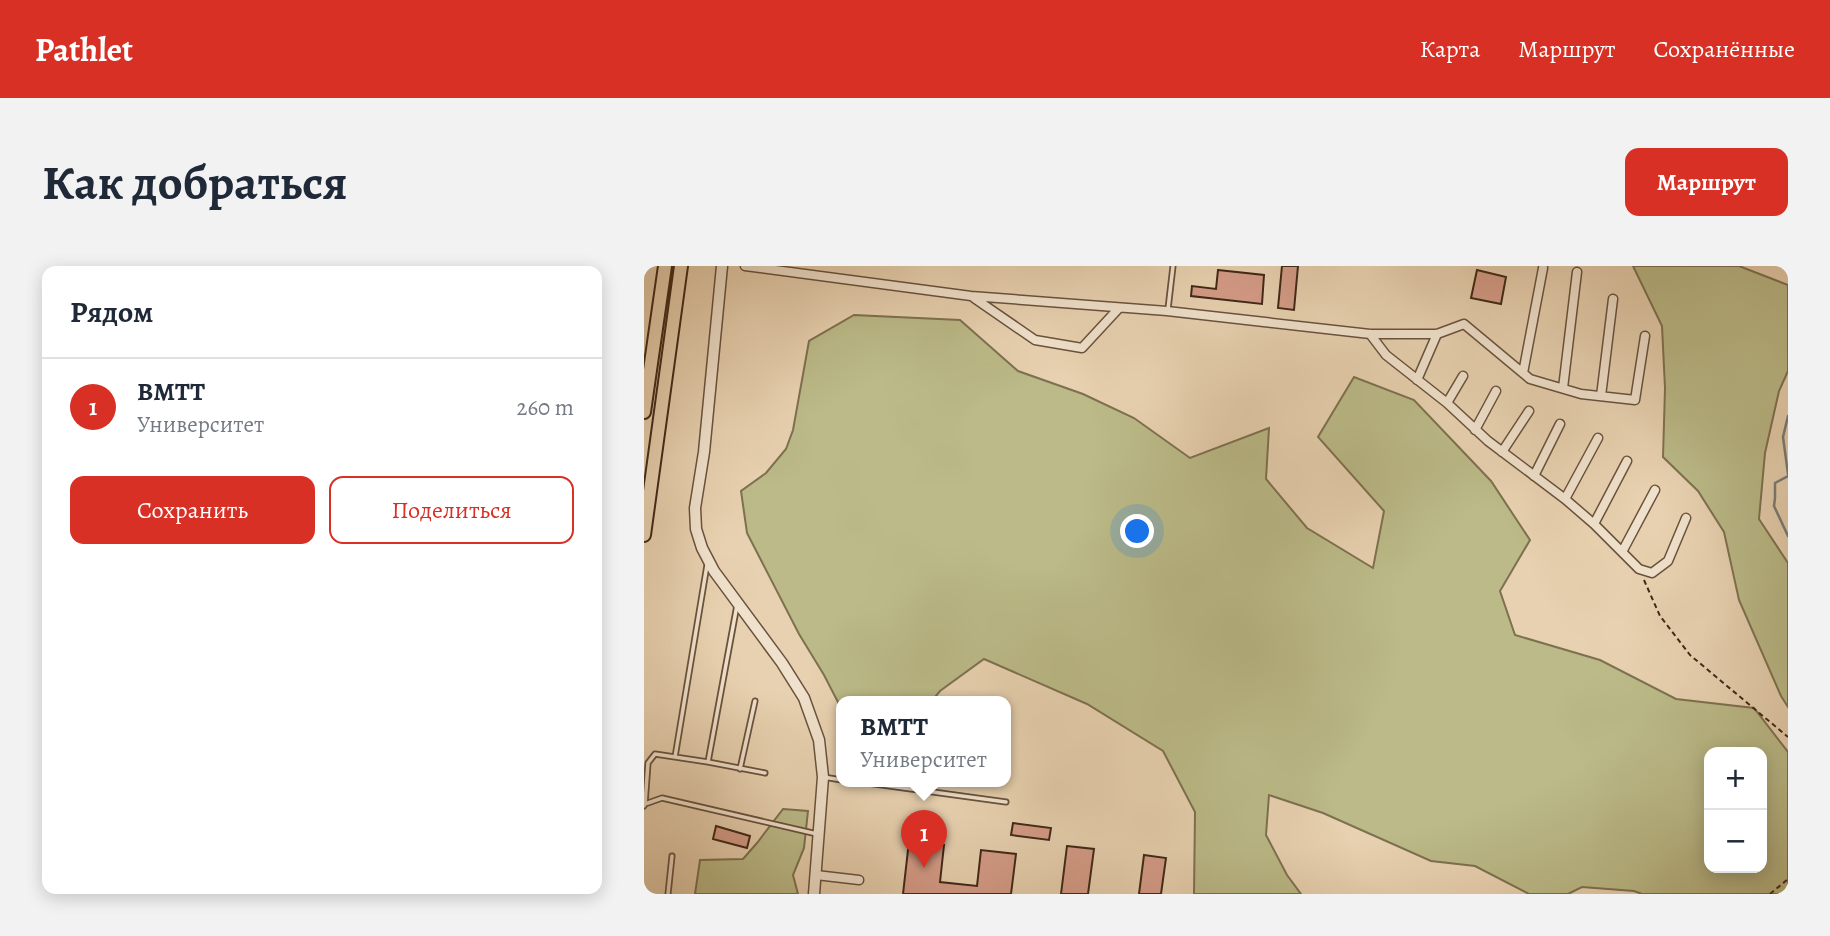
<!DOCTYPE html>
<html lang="ru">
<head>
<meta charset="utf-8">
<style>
  body { margin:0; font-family:Alegreya,serif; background:#f2f2f3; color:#1f2937 }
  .controls { position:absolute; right:21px; bottom:21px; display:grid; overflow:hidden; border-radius:14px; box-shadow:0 4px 18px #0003 }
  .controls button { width:63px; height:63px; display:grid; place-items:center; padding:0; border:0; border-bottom:2px solid #e0e1e3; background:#fff; color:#1f2937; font:35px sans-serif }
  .you { position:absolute; left:494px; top:266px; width:24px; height:24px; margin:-18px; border:5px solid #fff; border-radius:50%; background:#1a73e8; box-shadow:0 0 0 10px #1a73e833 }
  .badge { display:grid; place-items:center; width:46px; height:46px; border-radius:50%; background:#d93025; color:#fff; font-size:23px; font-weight:700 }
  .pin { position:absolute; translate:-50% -58px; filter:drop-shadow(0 2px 4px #0008) }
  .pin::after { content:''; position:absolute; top:37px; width:24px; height:21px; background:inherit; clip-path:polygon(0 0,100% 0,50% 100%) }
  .popup { position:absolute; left:192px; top:430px; width:175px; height:91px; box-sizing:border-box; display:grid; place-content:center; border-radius:14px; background:#fff; filter:drop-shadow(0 2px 5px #0005); font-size:23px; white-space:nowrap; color:#747a83 }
  .popup b { font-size:26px; color:#1f2937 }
  .popup::after { content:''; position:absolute; left:50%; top:100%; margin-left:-14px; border:14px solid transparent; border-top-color:#fff }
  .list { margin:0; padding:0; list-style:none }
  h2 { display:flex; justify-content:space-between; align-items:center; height:91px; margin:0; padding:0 28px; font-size:30px }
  h2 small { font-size:23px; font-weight:400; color:#747a83 }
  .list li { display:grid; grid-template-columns:46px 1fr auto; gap:21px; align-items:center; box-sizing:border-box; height:98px; padding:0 28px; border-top:2px solid #e0e1e3 }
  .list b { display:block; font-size:26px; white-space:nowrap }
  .list p { margin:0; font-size:23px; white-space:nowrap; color:#747a83 }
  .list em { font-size:23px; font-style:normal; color:#747a83 }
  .actions { display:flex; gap:14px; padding:21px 28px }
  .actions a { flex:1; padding:16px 0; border:2px solid #d93025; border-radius:14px; text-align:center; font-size:24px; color:#d93025 }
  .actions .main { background:#d93025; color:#fff }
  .map { position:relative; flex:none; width:1144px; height:628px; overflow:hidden; border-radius:14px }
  header { display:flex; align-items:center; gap:42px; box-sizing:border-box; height:98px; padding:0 35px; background:#d93025; color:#fff }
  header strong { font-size:33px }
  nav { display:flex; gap:38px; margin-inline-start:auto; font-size:24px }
  .intro { display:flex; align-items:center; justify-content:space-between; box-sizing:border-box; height:168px; padding:0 42px }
  h1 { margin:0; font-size:49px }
  .button { padding:18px 32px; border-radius:14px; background:#d93025; color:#fff; font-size:24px; font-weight:700 }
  main { display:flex; gap:42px; padding:0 42px }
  aside { flex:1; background:#fff; border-radius:14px; box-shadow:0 4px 18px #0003 }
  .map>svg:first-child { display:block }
  .green { fill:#bbba88; stroke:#7d7150; stroke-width:2; fill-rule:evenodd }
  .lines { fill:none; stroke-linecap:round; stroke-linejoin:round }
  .stream { stroke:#777c77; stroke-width:2.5 }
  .building { fill:#d59c88; stroke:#3f2817; stroke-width:2 }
  .service-casing { stroke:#69523d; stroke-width:7 }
  .minor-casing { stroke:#69523d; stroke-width:11 }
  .tertiary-casing { stroke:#69523d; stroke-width:13 }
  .trunk-casing { stroke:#3f2817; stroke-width:16 }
  .path { stroke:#3f2817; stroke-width:2; stroke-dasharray:5 3.5; stroke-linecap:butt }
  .service { stroke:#f0e1cc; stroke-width:3.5 }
  .minor { stroke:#f0e1cc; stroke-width:8 }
  .tertiary { stroke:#f0e1cc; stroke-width:10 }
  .trunk { stroke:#e8d1b0; stroke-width:12 }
</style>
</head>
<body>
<header>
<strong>Pathlet</strong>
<nav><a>Карта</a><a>Маршрут</a><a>Сохранённые</a></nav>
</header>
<div class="intro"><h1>Как добраться</h1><a class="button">Маршрут</a></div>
<main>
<aside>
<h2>Рядом<small></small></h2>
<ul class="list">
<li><span class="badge">1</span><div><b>ВМТТ</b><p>Университет</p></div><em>260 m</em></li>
</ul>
<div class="actions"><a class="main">Сохранить</a><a>Поделиться</a></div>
</aside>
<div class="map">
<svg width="1144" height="628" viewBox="0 0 1144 628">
  <rect width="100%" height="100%" fill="#e8d1b0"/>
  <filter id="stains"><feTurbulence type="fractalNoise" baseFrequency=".00286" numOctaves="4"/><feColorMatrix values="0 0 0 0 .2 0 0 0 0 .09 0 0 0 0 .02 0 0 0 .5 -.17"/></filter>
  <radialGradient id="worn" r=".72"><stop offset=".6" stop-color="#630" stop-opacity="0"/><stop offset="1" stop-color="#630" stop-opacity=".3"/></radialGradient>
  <path class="green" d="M 989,0 L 1095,0 L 1144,19 L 1144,105 L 1135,125 L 1121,187 L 1115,253 L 1144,297 L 1144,441 L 1137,430 L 1095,334 L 1080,266 L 1054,225 L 1019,191 L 1021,122 L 1018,60 Z
    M 210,49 L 316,54 L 374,105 L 439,128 L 490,152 L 546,192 L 625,162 L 622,213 L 663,262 L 729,302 L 740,245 L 674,171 L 710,111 L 770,134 L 847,215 L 886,274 L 856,325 L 871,369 L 956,394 L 1032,433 L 1110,442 L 1144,486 L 1144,628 L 998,628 L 990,625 L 938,621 L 924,628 L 885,628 L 831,600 L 787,595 L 679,547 L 625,529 L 622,569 L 643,609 L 657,628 L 550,628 L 551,546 L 519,485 L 443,438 L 340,393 L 296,425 L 287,436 L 198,436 L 198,450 L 196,440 L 180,409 L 155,368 L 103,267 L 97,225 L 122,207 L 142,183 L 149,164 L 165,75 ZM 1118,486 L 1118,602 L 1065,602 L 1065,486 Z
    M 139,543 L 164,545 L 160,582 L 149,609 L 154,628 L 51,628 L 56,594 L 99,593 L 113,577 Z"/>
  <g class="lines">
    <path class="stream" d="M 1144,150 L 1139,171 L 1144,208
      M 1144,210 L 1131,217 L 1131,232 L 1130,240 L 1144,270"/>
  </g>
  <path class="building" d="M 638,0 L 654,0 L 650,44 L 634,42 Z
    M 574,4 L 620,9 L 618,38 L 547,30 L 548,20 L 572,23 Z
    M 833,4 L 862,11 L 857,38 L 827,32 Z
    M 369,557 L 407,562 L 405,574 L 367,569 Z
    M 72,560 L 106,570 L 103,582 L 69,573 Z
    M 265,575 L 300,579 L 296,616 L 333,620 L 337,584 L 372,588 L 367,628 L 259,628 Z
    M 423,580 L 450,583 L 444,628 L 417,628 Z
    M 500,589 L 522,592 L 517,628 L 495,628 Z"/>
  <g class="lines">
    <g class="service-casing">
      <path id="service" d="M 524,43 L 529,0
        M 31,491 L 63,299
        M 64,496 L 93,339
        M 96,503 L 111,435
        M 179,511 L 198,514
        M 216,516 L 362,536
        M 1,538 L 4,497 L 11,488 L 64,496 L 121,507
        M 0,540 L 1,538 L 18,532 L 173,568
        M 24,628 L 28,590"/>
    </g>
    <g class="minor-casing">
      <path id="minor" d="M 101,0 L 327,30 L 523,45 L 726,68 L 793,68 L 820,58 L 886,113 L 937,128 L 991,134 L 1001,70
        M 330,32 L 391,74 L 438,82 L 475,42
        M 726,68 L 742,89 L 803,137 L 844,175 L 921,233 L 950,258 L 995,303 L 1008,307 L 1024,295 L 1042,252
        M 879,107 L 899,2
        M 773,114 L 793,68
        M 919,122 L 933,6
        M 957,130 L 969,33
        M 803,137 L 819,110
        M 831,164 L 852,125
        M 858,186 L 885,145
        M 890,210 L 916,158
        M 921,233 L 954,172
        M 950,258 L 983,195
        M 978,286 L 1011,224
        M 172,609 L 215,614"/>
    </g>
    <g class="tertiary-casing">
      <path id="tertiary" d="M 78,0 L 60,186 L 51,242 L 52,263 L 58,282 L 70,305 L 138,397 L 160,432 L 175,474 L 179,511 L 170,628"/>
    </g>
    <g class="trunk-casing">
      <path id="trunk" d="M 0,146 L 21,0
        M 0,269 L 37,0"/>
    </g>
    <path class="path" d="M 1000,314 L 1016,350 L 1046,389 L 1144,471
      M 1126,628 L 1144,613"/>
    <use href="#service" class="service"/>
    <use href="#minor" class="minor"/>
    <use href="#tertiary" class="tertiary"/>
    <use href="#trunk" class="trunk"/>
  </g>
  <rect width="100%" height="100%" filter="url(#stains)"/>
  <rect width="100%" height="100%" fill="url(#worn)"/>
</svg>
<div class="controls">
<button>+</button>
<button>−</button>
</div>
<div class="you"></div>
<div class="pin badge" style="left:280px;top:602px">1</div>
<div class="popup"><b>ВМТТ</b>Университет</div>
</div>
</main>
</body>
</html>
